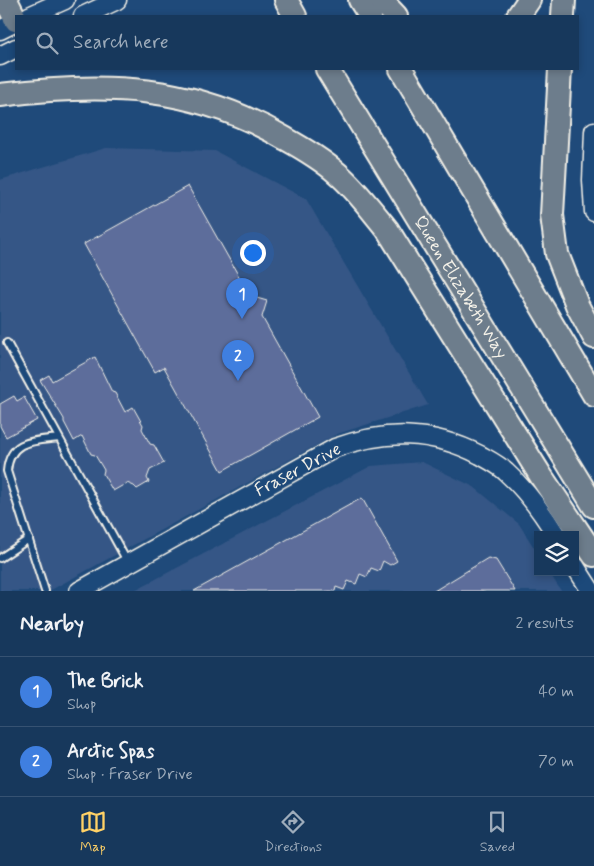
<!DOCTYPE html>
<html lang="en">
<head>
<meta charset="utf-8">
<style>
  body { margin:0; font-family:Mynerve,sans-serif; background:#244365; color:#f1f3f6 }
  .controls { position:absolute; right:15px; bottom:15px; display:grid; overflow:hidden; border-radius:0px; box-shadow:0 2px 8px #0003 }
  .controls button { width:45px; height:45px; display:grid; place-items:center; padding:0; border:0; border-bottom:1px solid #365272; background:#17385c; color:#f1f3f6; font:25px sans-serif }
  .you { position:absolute; left:252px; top:252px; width:18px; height:18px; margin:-12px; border:4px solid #fff; border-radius:50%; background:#1a73e8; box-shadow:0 0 0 8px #1a73e833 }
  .badge { display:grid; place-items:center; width:32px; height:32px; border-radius:50%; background:#ffd166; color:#fff; font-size:16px; font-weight:700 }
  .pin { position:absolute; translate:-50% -41px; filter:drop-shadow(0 1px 2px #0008) }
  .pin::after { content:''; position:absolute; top:26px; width:18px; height:15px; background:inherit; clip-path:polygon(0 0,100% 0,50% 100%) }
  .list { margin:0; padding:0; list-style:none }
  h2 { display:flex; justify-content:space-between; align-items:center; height:65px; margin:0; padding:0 20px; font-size:21px }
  h2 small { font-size:16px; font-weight:400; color:#9eacbb }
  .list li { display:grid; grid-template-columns:32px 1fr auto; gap:15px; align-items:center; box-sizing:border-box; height:70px; padding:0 20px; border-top:1px solid #365272 }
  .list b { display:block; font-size:19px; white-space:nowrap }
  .list p { margin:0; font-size:16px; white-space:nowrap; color:#9eacbb }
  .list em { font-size:16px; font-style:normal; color:#9eacbb }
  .icon { flex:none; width:28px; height:28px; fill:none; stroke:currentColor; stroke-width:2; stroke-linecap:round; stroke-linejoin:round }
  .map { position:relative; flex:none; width:594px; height:591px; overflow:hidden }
  .search { position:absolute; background:#17385c; box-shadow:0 2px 8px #0003; left:15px; right:15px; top:15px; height:55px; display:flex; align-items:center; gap:12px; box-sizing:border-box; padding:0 18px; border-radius:0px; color:#9eacbb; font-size:19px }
  .sheet { height:205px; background:#17385c }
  nav { display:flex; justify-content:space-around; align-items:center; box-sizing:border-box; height:70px; border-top:1px solid #365272; background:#17385c; font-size:14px; color:#9eacbb }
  nav a { display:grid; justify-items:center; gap:2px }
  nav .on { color:#ffd166 }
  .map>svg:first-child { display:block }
  .built { fill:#365786 }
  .building { fill:#5d6d9b; stroke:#f4f1e8 }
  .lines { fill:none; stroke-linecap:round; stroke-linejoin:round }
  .lane-casing { stroke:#f4f1e8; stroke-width:10 }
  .secondary-casing { stroke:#f4f1e8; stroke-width:21 }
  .highway-casing { stroke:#f4f1e8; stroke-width:26 }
  .lane { stroke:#1f4a7a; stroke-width:6 }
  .secondary { stroke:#1f4a7a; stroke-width:18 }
  .highway { stroke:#6d7d8c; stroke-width:22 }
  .labels { text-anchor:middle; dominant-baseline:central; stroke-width:4; stroke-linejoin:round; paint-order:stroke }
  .street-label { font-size:18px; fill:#f4f1e8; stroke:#1f4a7a }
</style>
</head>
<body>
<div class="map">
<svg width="594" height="591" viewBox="0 0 594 591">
  <rect width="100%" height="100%" fill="#1f4a7a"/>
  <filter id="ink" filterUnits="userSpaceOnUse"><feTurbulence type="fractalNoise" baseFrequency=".02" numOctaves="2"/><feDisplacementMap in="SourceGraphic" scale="10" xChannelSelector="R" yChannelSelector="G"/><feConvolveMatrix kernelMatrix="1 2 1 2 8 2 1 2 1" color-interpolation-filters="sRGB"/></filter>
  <g filter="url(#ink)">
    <path class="built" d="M 106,148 L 215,151 L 306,199 L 428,405 L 337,434 L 49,591 L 0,591 L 0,180 Z
      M 422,462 L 474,487 L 519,524 L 538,554 L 538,572 L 549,572 L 561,591 L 133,591 L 371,466 Z"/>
    <path class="building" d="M 188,186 L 250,296 L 267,301 L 262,317 L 318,417 L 222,471 L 164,367 L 155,372 L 84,244 Z
      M 95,357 L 112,392 L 115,393 L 125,412 L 133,407 L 143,425 L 142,429 L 150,444 L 154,445 L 164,463 L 150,470 L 147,478 L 149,482 L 137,489 L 134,486 L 127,483 L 113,491 L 103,474 L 104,470 L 95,455 L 91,454 L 82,436 L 74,441 L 64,422 L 64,419 L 40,380 L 49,375 L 52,381 Z
      M 14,396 L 17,401 L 24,397 L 37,420 L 6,437 L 0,426 L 0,404 Z
      M 362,498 L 397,561 L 390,565 L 383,561 L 379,571 L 371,568 L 367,577 L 360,574 L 356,584 L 348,581 L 344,590 L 336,587 L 335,591 L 194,591 Z
      M 488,558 L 496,560 L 515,591 L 434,591 Z"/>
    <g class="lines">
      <g class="lane-casing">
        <path id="lane" d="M 7,343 L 128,563
          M 0,558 L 29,539
          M 45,591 L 7,471 C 10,439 34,441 59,438"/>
      </g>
      <g class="secondary-casing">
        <path id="secondary" d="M 29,16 L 65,0
          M 83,16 L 117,0
          M 0,30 L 16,22
          M 0,56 L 16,48
          M 594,131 L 592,180 L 594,212
          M 575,566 L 591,591
          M 79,591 L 335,448 C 385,430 432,430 480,455 C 489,460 499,465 506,472 C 526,490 542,512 556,535"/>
      </g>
      <g class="highway-casing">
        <g id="highway">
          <path d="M 6,0 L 16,20"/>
          <path d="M 286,0 L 295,16"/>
          <path d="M 360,0 L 370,16"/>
          <path d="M 381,0 L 396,16"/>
          <path d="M 518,16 L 529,0"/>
          <path d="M 563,16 L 564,0"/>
          <path id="s1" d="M 327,69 L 594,506"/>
          <path d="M 401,69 L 594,395"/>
          <path d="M 560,69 L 552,215 L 557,254 L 577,305 L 594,337"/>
          <path d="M 0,95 C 105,82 193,84 286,139 C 304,149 321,159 337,173 C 356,189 371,210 387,229 L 541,476 L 594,555"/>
        </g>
      </g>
      <use href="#lane" class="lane"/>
      <use href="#secondary" class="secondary"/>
      <use href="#highway" class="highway"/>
    </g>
  </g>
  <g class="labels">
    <g class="street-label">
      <text stroke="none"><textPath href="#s1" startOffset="256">Queen Elizabeth Way</textPath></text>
      <text transform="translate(298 470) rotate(-28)">Fraser Drive</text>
    </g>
  </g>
</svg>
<div class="controls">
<button><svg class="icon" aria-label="layers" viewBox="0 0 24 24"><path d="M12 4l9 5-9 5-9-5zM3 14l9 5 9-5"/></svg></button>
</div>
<div class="you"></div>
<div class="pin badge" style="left:242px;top:319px;background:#3f7fe0">1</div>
<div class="pin badge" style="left:238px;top:381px;background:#3f7fe0">2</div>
<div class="search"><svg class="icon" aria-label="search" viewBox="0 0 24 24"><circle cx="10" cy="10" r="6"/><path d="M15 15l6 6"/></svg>Search here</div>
</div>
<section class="sheet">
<h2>Nearby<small>2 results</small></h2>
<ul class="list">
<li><span class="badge" style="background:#3f7fe0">1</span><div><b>The Brick</b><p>Shop</p></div><em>40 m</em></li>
<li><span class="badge" style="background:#3f7fe0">2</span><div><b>Arctic Spas</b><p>Shop · Fraser Drive</p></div><em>70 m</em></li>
</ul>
</section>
<nav>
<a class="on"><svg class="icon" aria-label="map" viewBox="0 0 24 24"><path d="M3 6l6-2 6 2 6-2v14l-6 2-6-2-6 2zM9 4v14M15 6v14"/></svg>Map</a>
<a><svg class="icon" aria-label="directions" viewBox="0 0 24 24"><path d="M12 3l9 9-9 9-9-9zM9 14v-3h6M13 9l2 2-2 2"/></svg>Directions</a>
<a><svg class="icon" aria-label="saved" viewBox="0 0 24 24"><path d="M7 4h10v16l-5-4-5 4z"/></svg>Saved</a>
</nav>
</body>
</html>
